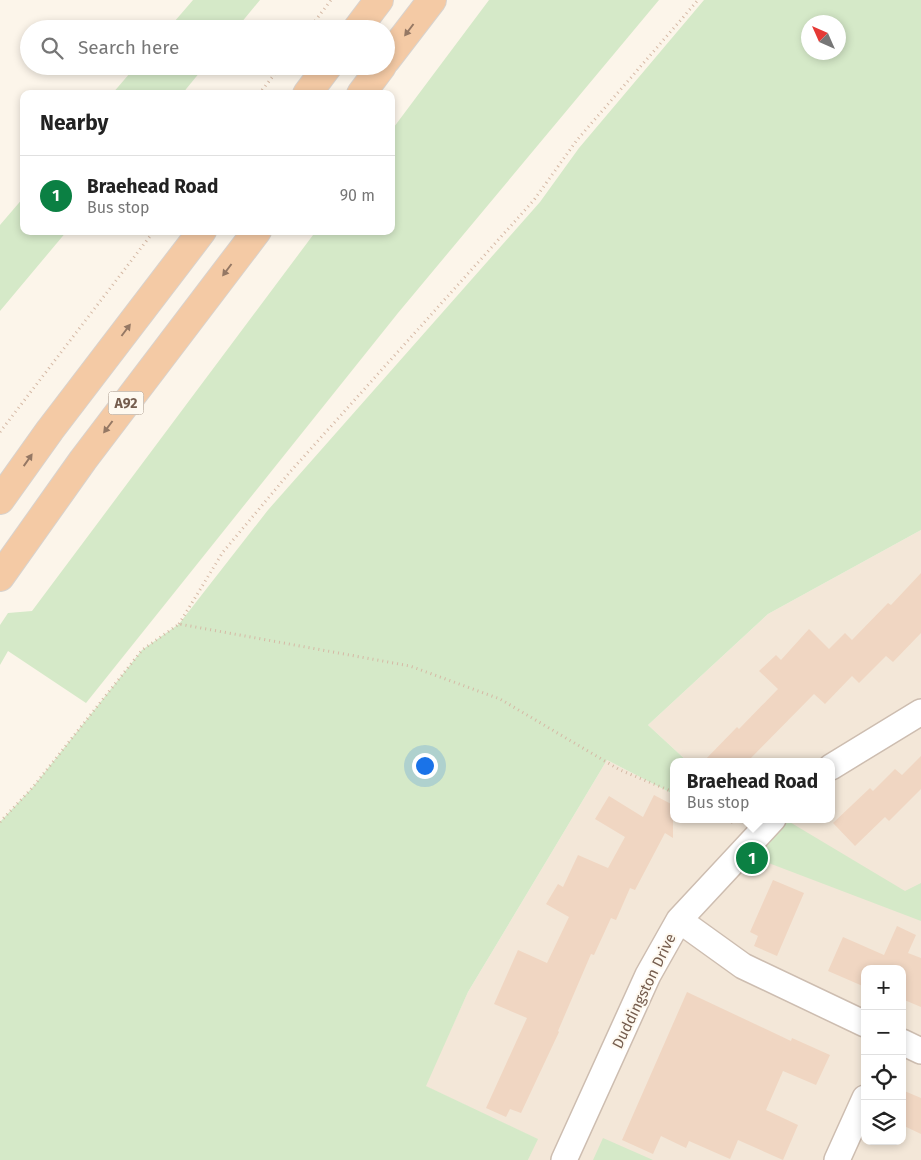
<!DOCTYPE html>
<html lang="en">
<head>
<meta charset="utf-8">
<style>
  body { margin:0; font-family:"Fira Sans",sans-serif; background:#f2f2f2; color:#222 }
  .controls { position:absolute; right:15px; bottom:15px; display:grid; overflow:hidden; border-radius:10px; box-shadow:0 2px 8px #0003 }
  .controls button { width:45px; height:45px; display:grid; place-items:center; padding:0; border:0; border-bottom:1px solid #e0e0e0; background:#fff; color:#222; font:25px sans-serif }
  .compass { position:absolute; left:801px; top:15px; width:45px; height:45px; border-radius:50%; background:#fff; box-shadow:0 2px 8px #0003; rotate:315deg }
  .you { position:absolute; left:424px; top:765px; width:18px; height:18px; margin:-12px; border:4px solid #fff; border-radius:50%; background:#1a73e8; box-shadow:0 0 0 8px #1a73e833 }
  .badge { display:grid; place-items:center; width:32px; height:32px; border-radius:50%; background:#0b8043; color:#fff; font-size:16px; font-weight:700 }
  .pin { position:absolute; translate:-50% -50%; border:2px solid #fff; box-shadow:0 1px 5px #0006 }
  .popup { position:absolute; left:670px; top:758px; width:165px; height:65px; box-sizing:border-box; display:grid; place-content:center; border-radius:10px; background:#fff; filter:drop-shadow(0 1px 4px #0005); font-size:16px; white-space:nowrap; color:#767676 }
  .popup b { font-size:19px; color:#222 }
  .popup::after { content:''; position:absolute; left:50%; top:100%; margin-left:-10px; border:10px solid transparent; border-top-color:#fff }
  .list { margin:0; padding:0; list-style:none }
  h2 { display:flex; justify-content:space-between; align-items:center; height:65px; margin:0; padding:0 20px; font-size:21px }
  h2 small { font-size:16px; font-weight:400; color:#767676 }
  .list li { display:grid; grid-template-columns:32px 1fr auto; gap:15px; align-items:center; box-sizing:border-box; height:80px; padding:0 20px; border-top:1px solid #e0e0e0 }
  .list b { display:block; font-size:19px; white-space:nowrap }
  .list p { margin:0; font-size:16px; white-space:nowrap; color:#767676 }
  .list em { font-size:16px; font-style:normal; color:#767676 }
  .icon { flex:none; width:28px; height:28px; fill:none; stroke:currentColor; stroke-width:2; stroke-linecap:round; stroke-linejoin:round }
  .map { position:relative; flex:none; width:921px; height:1160px; overflow:hidden }
  .search { position:absolute; background:#fff; box-shadow:0 2px 8px #0003; left:20px; top:20px; width:375px; height:55px; display:flex; align-items:center; gap:12px; box-sizing:border-box; padding:0 18px; border-radius:28px; color:#767676; font-size:19px }
  .panel { position:absolute; background:#fff; box-shadow:0 2px 8px #0003; left:20px; top:90px; width:375px; height:145px; border-radius:10px }
  .map>svg:first-child { display:block }
  .residential { fill:#f3e7d8; fill-rule:evenodd }
  .green { fill:#d5e9c8; fill-rule:evenodd }
  .building { fill:#f0d6c2 }
  .lines { fill:none; stroke-linecap:round; stroke-linejoin:round }
  .minor-casing { stroke:#cdbdb0; stroke-width:28 }
  .trunk-casing { stroke:#d8d2cd; stroke-width:30 }
  .path { stroke:#d5b9a5; stroke-width:3; stroke-dasharray:1 4; stroke-linecap:butt }
  .minor { stroke:#fff; stroke-width:25 }
  .trunk { stroke:#f4caa5; stroke-width:28 }
  .oneway { fill:#957864 }
  .labels { text-anchor:middle; dominant-baseline:central; stroke-width:4; stroke-linejoin:round; paint-order:stroke }
  .shield { fill:#fef9f0; stroke:#9e8c7f; stroke-width:1 }
  .shield-label { font-size:14px; font-weight:bold; fill:#755d4e }
  .street-label { font-size:15px; fill:#755d4e; stroke:#fef9f0 }
</style>
</head>
<body>
<div class="map">
<svg width="921" height="1160" viewBox="0 0 921 1160">
  <rect width="100%" height="100%" fill="#fcf5ea"/>
  <path class="residential" d="M 921,530 L 921,1160 L 528,1160 L 537,1139 L 425,1086 L 468,992 L 607,760 L 673,794 L 673,819 L 831,819 L 831,762 L 688,762 L 648,725 L 768,614 ZM 865,969 L 902,969 L 902,1141 L 865,1141 Z"/>
  <path class="green" d="M 193,0 L 260,0 L 236,29 L 168,29 Z
    M 489,0 L 659,0 L 398,313 L 86,703 L 8,651 L 0,665 L 0,625 L 8,613 L 32,611 L 316,231 L 391,231 L 391,131 Z
    M 704,0 L 921,0 L 921,530 L 768,614 L 648,725 L 688,762 L 673,762 L 673,794 L 607,760 L 468,992 L 426,1086 L 538,1139 L 528,1160 L 0,1160 L 0,822 L 33,787 L 142,650 L 179,624 L 268,510 L 540,202 L 579,148 ZM 808,22 L 838,22 L 838,52 L 808,52 Z
    M 136,66 L 205,66 L 182,94 L 112,94 Z
    M 24,197 L 24,231 L 67,231 L 0,311 L 0,225 Z
    M 788,821 L 905,891 L 921,883 L 921,921 L 750,856 Z
    M 603,1138 L 653,1160 L 593,1160 Z"/>
  <path class="building" d="M 921,573 L 921,633 L 893,662 L 886,656 L 859,683 L 852,676 L 825,704 L 814,694 L 747,762 L 703,762 L 737,727 L 739,729 L 778,689 L 759,671 L 776,655 L 781,660 L 809,629 L 829,649 L 845,633 L 852,640 L 888,603 L 891,605 Z
    M 921,756 L 921,789 L 889,821 L 885,817 L 855,846 L 833,823 L 870,788 L 873,791 L 895,769 L 902,775 Z
    M 654,795 L 673,805 L 673,838 L 665,833 L 635,890 L 630,888 L 616,920 L 611,918 L 594,955 L 591,954 L 558,1031 L 559,1032 L 521,1113 L 510,1109 L 506,1117 L 486,1108 L 527,1018 L 494,1004 L 518,950 L 547,963 L 569,917 L 546,904 L 558,884 L 563,887 L 578,855 L 608,868 L 625,837 L 595,819 L 609,796 L 643,817 Z
    M 773,880 L 804,893 L 777,956 L 754,946 L 758,936 L 750,932 Z
    M 897,926 L 916,935 L 908,953 L 921,958 L 921,1007 L 902,999 L 902,969 L 865,969 L 865,987 L 828,971 L 843,937 L 884,955 Z
    M 687,992 L 791,1041 L 792,1038 L 830,1055 L 816,1085 L 783,1071 L 766,1110 L 798,1125 L 783,1160 L 738,1140 L 730,1159 L 689,1141 L 686,1148 L 661,1136 L 653,1154 L 622,1140 Z
    M 902,1090 L 921,1098 L 921,1134 L 902,1125 Z"/>
  <g class="lines">
    <g class="minor-casing">
      <path id="minor" d="M 831,767 L 921,712
        M 679,920 L 743,966 L 865,1024
        M 902,1042 L 921,1051
        M 564,1160 L 648,975 L 679,920 L 773,819
        M 837,1160 L 865,1098"/>
    </g>
    <g class="trunk-casing">
      <path id="trunk" d="M 357,29 L 379,0
        M 386,60 L 432,0
        M 307,94 L 328,66
        M 361,94 L 382,66
        M 0,500 L 50,430 L 202,231
        M 0,577 L 83,460 L 257,231"/>
    </g>
    <path class="path" d="M 309,29 L 331,0
      M 259,94 L 281,66
      M 0,432 L 154,231
      M 179,624 L 223,552 L 290,472 L 534,200 L 577,140 L 698,0
      M 728,819 L 736,825
      M 0,822 L 33,787 L 142,650 L 179,624 L 410,666 L 500,699 L 620,770 L 673,792"/>
    <use href="#minor" class="minor"/>
    <use href="#trunk" class="trunk"/>
  </g>
  <defs><path id="oneway-solid" d="M-6-.8H1V-3.2L6.5 0L1 3.2V.8H-6Z" transform="scale(1.25)"/></defs>
  <g class="oneway">
    <use href="#oneway-solid" transform="translate(409 30) rotate(127)"/>
    <use href="#oneway-solid" transform="translate(227 270) rotate(127)"/>
    <use href="#oneway-solid" transform="translate(126 330) rotate(-53)"/>
    <use href="#oneway-solid" transform="translate(108 427) rotate(127)"/>
    <use href="#oneway-solid" transform="translate(28 460) rotate(-55)"/>
  </g>
  <g class="labels">
    <rect class="shield" x="108.5" y="391.5" width="35" height="23" rx="4"/>
    <g class="shield-label">
      <text x="126" y="403">A92</text>
    </g>
    <g class="street-label">
      <text transform="translate(644 991) rotate(-64)">Duddingston Drive</text>
    </g>
  </g>
</svg>
<div class="controls">
<button>+</button>
<button>−</button>
<button><svg class="icon" aria-label="locate" viewBox="0 0 24 24"><circle cx="12" cy="12" r="6"/><path d="M12 2v4M12 18v4M2 12h4M18 12h4"/></svg></button>
<button><svg class="icon" aria-label="layers" viewBox="0 0 24 24"><path d="M12 4l9 5-9 5-9-5zM3 14l9 5 9-5"/></svg></button>
</div>
<svg class="compass" viewBox="-18 -18 36 36"><path d="M0-13l5 13h-10z" fill="#e53935"/><path d="M0 13l5-13h-10z" fill="#767676"/></svg>
<div class="you"></div>
<div class="pin badge" style="left:752px;top:858px">1</div>
<div class="popup"><b>Braehead Road</b>Bus stop</div>
<div class="search"><svg class="icon" aria-label="search" viewBox="0 0 24 24"><circle cx="10" cy="10" r="6"/><path d="M15 15l6 6"/></svg>Search here</div>
<section class="panel">
<h2>Nearby<small></small></h2>
<ul class="list">
<li><span class="badge">1</span><div><b>Braehead Road</b><p>Bus stop</p></div><em>90 m</em></li>
</ul>
</section>
</div>
</body>
</html>
